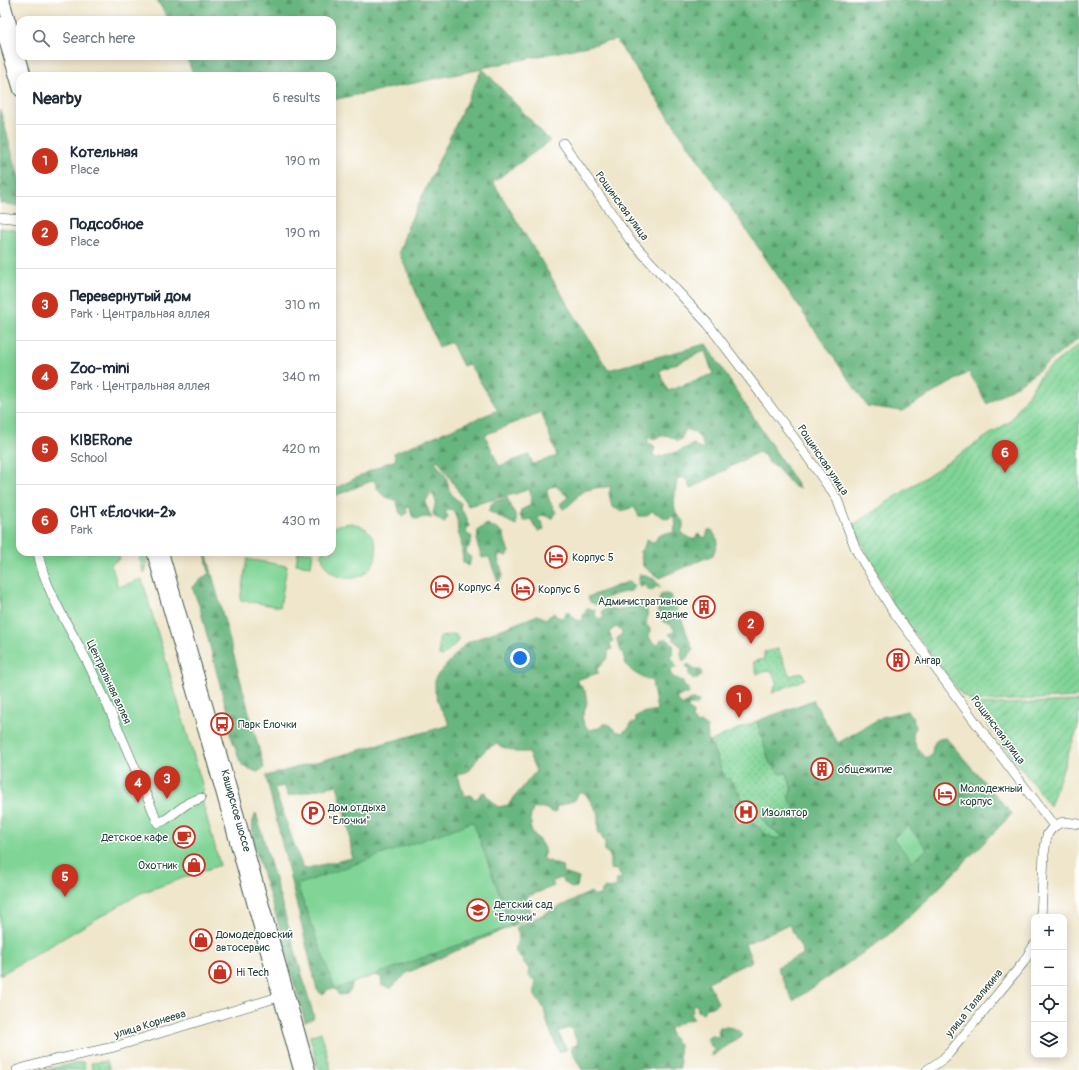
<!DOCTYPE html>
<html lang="en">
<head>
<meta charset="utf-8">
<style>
  body { margin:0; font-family:Pangolin,sans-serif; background:#f2f2f3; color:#1f2937 }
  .controls { position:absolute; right:12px; bottom:12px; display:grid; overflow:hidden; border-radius:8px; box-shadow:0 2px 10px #0003 }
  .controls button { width:36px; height:36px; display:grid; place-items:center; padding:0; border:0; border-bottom:1px solid #e0e1e3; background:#fff; color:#1f2937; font:20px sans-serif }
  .you { position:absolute; left:520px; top:658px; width:14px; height:14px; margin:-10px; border:3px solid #fff; border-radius:50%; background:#1a73e8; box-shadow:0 0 0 6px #1a73e833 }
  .badge { display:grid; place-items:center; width:26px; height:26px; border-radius:50%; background:#c8321e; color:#fff; font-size:13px; font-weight:700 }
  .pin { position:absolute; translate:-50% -33px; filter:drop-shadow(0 1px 2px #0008) }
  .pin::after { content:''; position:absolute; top:21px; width:14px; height:12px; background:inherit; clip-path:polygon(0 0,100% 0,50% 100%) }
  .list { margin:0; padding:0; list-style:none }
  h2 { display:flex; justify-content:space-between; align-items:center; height:52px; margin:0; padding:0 16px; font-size:17px }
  h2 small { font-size:13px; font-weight:400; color:#747a83 }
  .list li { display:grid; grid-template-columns:26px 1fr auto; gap:12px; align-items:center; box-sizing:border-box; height:72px; padding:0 16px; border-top:1px solid #e0e1e3 }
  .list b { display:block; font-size:15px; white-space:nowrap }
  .list p { margin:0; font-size:13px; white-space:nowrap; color:#747a83 }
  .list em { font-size:13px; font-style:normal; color:#747a83 }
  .icon { flex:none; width:22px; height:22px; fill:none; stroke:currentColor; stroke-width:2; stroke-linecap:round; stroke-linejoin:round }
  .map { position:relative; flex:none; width:1079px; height:1070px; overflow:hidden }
  .search { position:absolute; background:#fff; box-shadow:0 2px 10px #0003; left:16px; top:16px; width:320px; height:44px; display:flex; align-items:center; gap:10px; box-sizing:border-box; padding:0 14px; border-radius:12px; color:#747a83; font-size:15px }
  .panel { position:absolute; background:#fff; box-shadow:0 2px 10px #0003; left:16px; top:72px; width:320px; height:484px; border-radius:12px }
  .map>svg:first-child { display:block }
  .grass { fill:url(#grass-dots); stroke:#508865 }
  .forest { fill:url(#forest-firs); stroke:#447a5a; fill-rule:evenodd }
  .park { fill:#80d496; stroke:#508865 }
  .garden { fill:url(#garden-furrows); stroke:#508865 }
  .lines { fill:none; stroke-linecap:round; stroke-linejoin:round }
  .minor-casing { stroke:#3e564b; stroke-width:10 }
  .major-casing { stroke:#3e564b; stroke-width:14 }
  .minor { stroke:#fff; stroke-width:9 }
  .major { stroke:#fff; stroke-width:12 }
  .labels { text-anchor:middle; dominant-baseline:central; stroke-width:3; stroke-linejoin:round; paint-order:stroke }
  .street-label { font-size:11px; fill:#1f3d34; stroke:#fff }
  .poi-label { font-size:11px; fill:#1f3d34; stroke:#fff; text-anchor:start }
</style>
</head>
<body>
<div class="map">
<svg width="1079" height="1070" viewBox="0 0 1079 1070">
  <defs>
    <pattern id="grass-dots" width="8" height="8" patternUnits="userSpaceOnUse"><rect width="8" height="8" fill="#80d496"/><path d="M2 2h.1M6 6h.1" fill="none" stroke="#68ad7b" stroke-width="1.8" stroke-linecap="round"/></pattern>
    <pattern id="forest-firs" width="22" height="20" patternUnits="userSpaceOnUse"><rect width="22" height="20" fill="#68b67f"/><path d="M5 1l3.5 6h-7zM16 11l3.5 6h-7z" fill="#559569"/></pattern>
    <pattern id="garden-furrows" width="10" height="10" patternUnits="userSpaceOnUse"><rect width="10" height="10" fill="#80d496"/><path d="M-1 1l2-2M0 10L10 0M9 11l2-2" fill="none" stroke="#68ad7b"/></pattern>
  </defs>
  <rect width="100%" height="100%" fill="#fff"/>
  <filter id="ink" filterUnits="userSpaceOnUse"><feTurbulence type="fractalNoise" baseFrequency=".025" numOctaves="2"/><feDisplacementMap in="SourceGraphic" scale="8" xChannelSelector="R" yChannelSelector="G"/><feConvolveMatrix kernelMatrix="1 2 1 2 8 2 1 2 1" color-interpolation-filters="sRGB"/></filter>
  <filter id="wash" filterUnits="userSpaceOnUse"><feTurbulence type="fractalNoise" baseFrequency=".012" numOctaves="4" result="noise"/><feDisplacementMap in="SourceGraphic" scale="16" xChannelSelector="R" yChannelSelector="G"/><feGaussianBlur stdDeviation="0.9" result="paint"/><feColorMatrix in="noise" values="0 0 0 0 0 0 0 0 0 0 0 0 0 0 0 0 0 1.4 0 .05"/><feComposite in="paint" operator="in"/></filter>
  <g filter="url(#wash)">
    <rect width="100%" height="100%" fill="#efe6cb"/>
    <path class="grass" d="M 138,552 L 144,552 L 147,565 L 145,573 L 143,572 Z
      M 455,634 L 459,640 L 445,654 L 442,656 L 439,655 L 439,639 L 440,637 Z
      M 778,649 L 790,676 L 802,672 L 805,679 L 772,693 L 777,682 L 771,670 L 757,674 L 753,662 L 764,659 L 764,652 Z
      M 757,721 L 770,764 L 787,773 L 792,790 L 795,808 L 790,816 L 778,819 L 766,825 L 784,836 L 778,839 C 762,836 760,825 748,820 L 760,815 L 754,801 L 742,805 L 740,793 L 725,778 L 710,742 L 724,735 Z
      M 321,1032 L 331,1070 L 318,1070 L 310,1036 Z
      M 107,1061 L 110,1070 L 92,1070 L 91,1063 Z
      M 82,1062 L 84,1063 L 85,1070 L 45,1070 Z"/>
    <path class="forest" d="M 157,0 L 1079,0 L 1079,338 L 1030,377 L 987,404 L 969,372 L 902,411 L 867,406 L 616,40 L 482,68 L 550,141 L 493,182 L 608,370 L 706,344 L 800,489 L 793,486 L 777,468 L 768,462 L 764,455 L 758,452 L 690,489 L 688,482 L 683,477 L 677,479 C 676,494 669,511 683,521 L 683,527 L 681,533 L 694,540 L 698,534 L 705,538 L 707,535 L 708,530 L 712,530 L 718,541 L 713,555 L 659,578 L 643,566 L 640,551 L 644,547 L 647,539 L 654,543 L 658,536 L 666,533 L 673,533 L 676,524 L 673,516 L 667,519 L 652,511 L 646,516 L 639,516 L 634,507 L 621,511 L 612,507 L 609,493 L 611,487 C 606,486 586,489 582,492 C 575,498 572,505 563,509 L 560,504 L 568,497 L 556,486 L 550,487 L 547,490 C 548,502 552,503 556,513 L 553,518 L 542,515 L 538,518 L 539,521 L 542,522 L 544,529 L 538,531 L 534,526 L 531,519 L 523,521 L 520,516 L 521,510 L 531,505 L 530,501 L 532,498 L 529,489 L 515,494 L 468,506 L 438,460 L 435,462 C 437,466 441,469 443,472 C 452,486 444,491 461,503 L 460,508 L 467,518 L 467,523 L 470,526 L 467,529 L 466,533 L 472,537 L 469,547 L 467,548 L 466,552 L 471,558 L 469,566 L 463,562 L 461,540 L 458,532 L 457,518 L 454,511 L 448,510 L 445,512 L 448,516 L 444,523 L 435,517 L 433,514 L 436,501 L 432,493 L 427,499 L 425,503 L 432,518 L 425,517 L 416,519 L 412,516 L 410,507 L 406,506 L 407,513 L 404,516 L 400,513 L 396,500 C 381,497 379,493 374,480 L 332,497 L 332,490 L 382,465 L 396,460 L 394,453 L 498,410 L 469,364 L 463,366 L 451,342 L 439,347 L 399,252 L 408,226 L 482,69 L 332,100 L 332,76 L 194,76 L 186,56 L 332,56 L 332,20 L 169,20 ZM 705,351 L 713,374 L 668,391 L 659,371 ZM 541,412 L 557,456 L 533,464 L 529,455 L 499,466 L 485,435 ZM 686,429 C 697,433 702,438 704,449 L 700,449 L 694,444 L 677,452 L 656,457 L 653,454 L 655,448 L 653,445 L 648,443 L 648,435 L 651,439 C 666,437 662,431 678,441 L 681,439 Z
      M 0,109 L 20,181 L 20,206 L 0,203 Z
      M 507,498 L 516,516 L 516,525 L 488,511 L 493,502 Z
      M 487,524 L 504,533 L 505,541 L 509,552 L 507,556 L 502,555 L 498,557 L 503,576 L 498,582 L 489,557 L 482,558 L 477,543 L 478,530 Z
      M 205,552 L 206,552 L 264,768 L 257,772 L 243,766 L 240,761 L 225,720 L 234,713 L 229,712 L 225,704 L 200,608 L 192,587 L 209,573 Z
      M 640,574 L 654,579 L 661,588 L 657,586 L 651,591 L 644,585 L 641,588 L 638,583 Z
      M 630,581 L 634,586 L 631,591 C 621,592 603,597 597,605 L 590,602 L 588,597 Z
      M 662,593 L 670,595 L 681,618 L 693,650 C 689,654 688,658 683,661 L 681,654 L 682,648 L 669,634 L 675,631 L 671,625 L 662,621 L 656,606 L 661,604 L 659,599 Z
      M 644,602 C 648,610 648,616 646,624 L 650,629 L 649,635 L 651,641 L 657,645 L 661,640 L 666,639 C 675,644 675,649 670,658 L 674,661 L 676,667 L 672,669 L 670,672 L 673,677 L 683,681 L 684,686 L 689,689 L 690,692 L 687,695 L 686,693 L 676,698 L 683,706 C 687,700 692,699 699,701 L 697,705 L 688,705 L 688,709 L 692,711 L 693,714 L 692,718 L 697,724 L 701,723 L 707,727 L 708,740 L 710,742 L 725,778 C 736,781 740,795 742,805 L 732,810 L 738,824 L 748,820 C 760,825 762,836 778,839 L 783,836 C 776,830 767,827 762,818 L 764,814 L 771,813 L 778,819 L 790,816 L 795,808 L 788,797 L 792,790 L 787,773 L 780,774 L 770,764 L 757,721 L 813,700 L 838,743 L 882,717 L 907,711 L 913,717 L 915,728 C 909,739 918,749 926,758 L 932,754 L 933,746 L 937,739 L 946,738 L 1012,814 L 930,897 L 886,937 L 793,1001 L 777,967 L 804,954 L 789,924 L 745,944 L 752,961 L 708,982 L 718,1003 L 712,1007 L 705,1009 L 703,1013 L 697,1011 L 698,1008 L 695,1004 L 692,1006 L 693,1012 L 690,1014 L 694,1019 L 686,1020 L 670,1028 L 671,1035 L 679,1045 L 680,1068 L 582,1070 L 570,1048 L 578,1044 L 571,1027 L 558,1032 L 567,1049 L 560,1053 C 553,1039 547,1025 544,1009 C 542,1003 536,1000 534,993 C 533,990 537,985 535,981 C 533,979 530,977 528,975 L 529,969 L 515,951 L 519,935 L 516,927 L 591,892 L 595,896 L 600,895 L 604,888 L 610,889 L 617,886 L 616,880 L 622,878 L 617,870 L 610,869 L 610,855 L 605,851 L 605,842 L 598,831 L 598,813 L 585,793 L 578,793 L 575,800 L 556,807 L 557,811 L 553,813 C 546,808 541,806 533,809 L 530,819 L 532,823 L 530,826 C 532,837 551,847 542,858 C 549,862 555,863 562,866 L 564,873 L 579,878 L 577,887 L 571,888 L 560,878 L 552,882 L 554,886 L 526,897 L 531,912 L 525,915 L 527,919 L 407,973 L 391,988 L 382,986 L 381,977 L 375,975 L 352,983 L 351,989 L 347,994 L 339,995 L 335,989 L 328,989 L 323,995 L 317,990 L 266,776 L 450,725 L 440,707 L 435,691 L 435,678 L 466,643 L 538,615 L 546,619 L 554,613 L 557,617 L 563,618 L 567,611 L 577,620 L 583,621 L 583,615 L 588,608 L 596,611 L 595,615 L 599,619 L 604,618 L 602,611 L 609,608 L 620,610 ZM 617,627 L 622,631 L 621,636 L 617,638 C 617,645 619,647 622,652 C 624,655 624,660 626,664 C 632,674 642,677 652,681 L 657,710 L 642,713 L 635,717 L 637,721 L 630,724 L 630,727 L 622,733 L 616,731 L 608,724 L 604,724 L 599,728 L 589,730 L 584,724 L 582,717 L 587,703 L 585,691 L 576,680 L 598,673 L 597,669 L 608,657 L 608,651 L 612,649 L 610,644 L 613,641 L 609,633 L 614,628 ZM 496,744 C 502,748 509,748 515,752 L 528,752 L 536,771 L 508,805 L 498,807 L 487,797 L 485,792 L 481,793 L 478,798 L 473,799 L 471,795 L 464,796 L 458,775 L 470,770 L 477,759 L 486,749 ZM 337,785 L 349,830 L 352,858 L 303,869 L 274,788 L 284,786 L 288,796 Z
      M 689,664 L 695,670 L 701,670 L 702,675 L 698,679 L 693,679 L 689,675 L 689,671 L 686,666 Z
      M 256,813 L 314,1017 L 313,1019 L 305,1022 L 276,916 L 252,839 L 253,821 Z
      M 720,1027 C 730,1027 736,1027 743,1035 L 712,1056 L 711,1053 L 714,1051 L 714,1048 L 711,1046 L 707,1038 L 712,1035 L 715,1037 L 719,1036 L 718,1031 Z"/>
    <path class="park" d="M 0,228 L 20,231 L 20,552 L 120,552 L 119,559 L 111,564 L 118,587 L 142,579 L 204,791 L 200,793 L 220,865 L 141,893 L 0,975 Z
      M 352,523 C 356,525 363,526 366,529 C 390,550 368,588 338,576 C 327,572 323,563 321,552 L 332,552 L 332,529 L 338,525 Z
      M 298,552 L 313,552 L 311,566 L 296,564 Z
      M 247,559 L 287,566 L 280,607 L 240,600 Z
      M 473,822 L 511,926 L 335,989 L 297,885 Z
      M 908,826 L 927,849 L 912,861 L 893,838 Z"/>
    <path class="garden" d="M 1079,344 L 1079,697 L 973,702 L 962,695 L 893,604 L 853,525 L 1010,421 L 1043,372 Z
      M 1079,701 L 1079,724 L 1050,806 L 973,705 Z"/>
  </g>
  <g filter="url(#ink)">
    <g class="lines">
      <g class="minor-casing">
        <path id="minor" d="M 563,143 L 630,240 L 708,324 L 795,439 L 837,499 L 856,550 L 891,608 L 976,723 L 1054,826
          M 0,217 L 20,219
          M 38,552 C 44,589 71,630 88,663 C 113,715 136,770 158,823 L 165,820 L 188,803 L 201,798
          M 1041,917 L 1044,854 L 1047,835 L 1052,828 L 1060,823 L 1065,822 L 1079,824
          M 17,1070 L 41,1063 L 114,1047 L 285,995
          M 927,1070 L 943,1059 L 950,1052 L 1023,963 L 1034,945"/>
      </g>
      <g class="major-casing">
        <g id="major">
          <path d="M 3,0 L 25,76"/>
          <path d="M 0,23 L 20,90"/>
          <path d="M 153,552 L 222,791 L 300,1070"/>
          <path id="s1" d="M 162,552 L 230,788 L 309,1070"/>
        </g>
      </g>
      <use href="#minor" class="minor"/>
      <use href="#major" class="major"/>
    </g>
  </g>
  <defs>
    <g id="hotel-ring" transform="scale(1.15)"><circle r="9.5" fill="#fff" stroke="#c8321e" stroke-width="1.5"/><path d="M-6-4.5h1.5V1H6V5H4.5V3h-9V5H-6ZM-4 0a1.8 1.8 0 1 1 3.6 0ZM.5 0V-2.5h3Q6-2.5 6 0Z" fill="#c8321e"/></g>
    <g id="building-ring" transform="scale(1.15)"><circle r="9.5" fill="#fff" stroke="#c8321e" stroke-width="1.5"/><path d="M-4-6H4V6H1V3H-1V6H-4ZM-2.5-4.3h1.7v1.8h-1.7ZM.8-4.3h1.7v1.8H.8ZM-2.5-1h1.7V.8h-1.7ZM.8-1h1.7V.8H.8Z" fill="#c8321e"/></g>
    <g id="bus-ring" transform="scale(1.15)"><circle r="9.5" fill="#fff" stroke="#c8321e" stroke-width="1.5"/><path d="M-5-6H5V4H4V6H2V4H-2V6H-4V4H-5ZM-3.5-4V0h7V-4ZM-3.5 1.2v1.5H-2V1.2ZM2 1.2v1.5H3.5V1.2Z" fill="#c8321e"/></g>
    <g id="hospital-ring" transform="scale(1.15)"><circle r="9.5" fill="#fff" stroke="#c8321e" stroke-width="1.5"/><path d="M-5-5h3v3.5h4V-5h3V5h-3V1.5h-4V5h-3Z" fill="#c8321e"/></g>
    <g id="parking-ring" transform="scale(1.15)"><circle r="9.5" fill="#fff" stroke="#c8321e" stroke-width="1.5"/><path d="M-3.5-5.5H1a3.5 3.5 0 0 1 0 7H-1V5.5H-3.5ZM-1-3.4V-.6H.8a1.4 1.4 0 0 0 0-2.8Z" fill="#c8321e"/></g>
    <g id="cafe-ring" transform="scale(1.15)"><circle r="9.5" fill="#fff" stroke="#c8321e" stroke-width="1.5"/><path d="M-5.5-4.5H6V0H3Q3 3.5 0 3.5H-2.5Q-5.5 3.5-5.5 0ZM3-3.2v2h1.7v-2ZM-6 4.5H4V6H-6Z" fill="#c8321e"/></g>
    <g id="shop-ring" transform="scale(1.15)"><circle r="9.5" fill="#fff" stroke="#c8321e" stroke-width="1.5"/><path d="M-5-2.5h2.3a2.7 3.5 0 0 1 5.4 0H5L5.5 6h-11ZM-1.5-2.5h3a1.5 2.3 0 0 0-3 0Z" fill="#c8321e"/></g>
    <g id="school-ring" transform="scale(1.15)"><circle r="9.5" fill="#fff" stroke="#c8321e" stroke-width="1.5"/><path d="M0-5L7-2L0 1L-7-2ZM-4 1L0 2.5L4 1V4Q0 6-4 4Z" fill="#c8321e"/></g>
  </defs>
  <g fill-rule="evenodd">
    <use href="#hotel-ring" x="556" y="557"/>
    <use href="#hotel-ring" x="442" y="587"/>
    <use href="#hotel-ring" x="523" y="589"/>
    <use href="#building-ring" x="704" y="607"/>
    <use href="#building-ring" x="898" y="660"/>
    <use href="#bus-ring" x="222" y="724"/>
    <use href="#building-ring" x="822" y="769"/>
    <use href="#hotel-ring" x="945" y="794"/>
    <use href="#hospital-ring" x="746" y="812"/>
    <use href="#parking-ring" x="313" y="813"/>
    <use href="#cafe-ring" x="184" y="837"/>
    <use href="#shop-ring" x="194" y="865"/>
    <use href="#school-ring" x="478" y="910"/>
    <use href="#shop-ring" x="201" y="940"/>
    <use href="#shop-ring" x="220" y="972"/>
  </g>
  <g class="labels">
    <g class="street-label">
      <text transform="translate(622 206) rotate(54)">Рощинская улица</text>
      <text transform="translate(823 460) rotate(56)">Рощинская улица</text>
      <text transform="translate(109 682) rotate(65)">Центральная аллея</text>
      <text transform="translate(998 730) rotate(53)">Рощинская улица</text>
      <text stroke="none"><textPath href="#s1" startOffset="269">Каширское шоссе</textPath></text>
      <text transform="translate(974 1003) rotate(-51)">улица Талалихина</text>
      <text transform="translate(150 1024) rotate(-17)">улица Корнеева</text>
    </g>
    <g class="poi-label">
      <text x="572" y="557">Корпус 5</text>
      <text x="458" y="587">Корпус 4</text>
      <text x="538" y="589">Корпус 6</text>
      <text x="688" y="601" text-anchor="end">Административное<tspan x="688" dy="13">здание</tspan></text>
      <text x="914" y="660">Ангар</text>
      <text x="238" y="724">Парк Ёлочки</text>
      <text x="838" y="769">общежитие</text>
      <text x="960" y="788">Молодежный<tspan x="960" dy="13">корпус</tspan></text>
      <text x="328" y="807">Дом отдыха<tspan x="328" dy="13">"Ёлочки"</tspan></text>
      <text x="762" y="812">Изолятор</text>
      <text x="168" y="837" text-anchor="end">Детское кафе</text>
      <text x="178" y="865" text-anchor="end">Охотник</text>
      <text x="494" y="904">Детский сад<tspan x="494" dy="13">"Елочки"</tspan></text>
      <text x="216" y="934">Домодедовский<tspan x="216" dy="13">автосервис</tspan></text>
      <text x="236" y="972">Hi Tech</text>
    </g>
  </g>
</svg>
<div class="controls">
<button>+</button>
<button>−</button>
<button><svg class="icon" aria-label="locate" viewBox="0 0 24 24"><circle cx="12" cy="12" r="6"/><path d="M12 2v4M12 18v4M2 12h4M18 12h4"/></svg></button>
<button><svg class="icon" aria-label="layers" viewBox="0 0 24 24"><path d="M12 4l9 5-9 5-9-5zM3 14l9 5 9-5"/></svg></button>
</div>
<div class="you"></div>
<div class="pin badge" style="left:739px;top:718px">1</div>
<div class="pin badge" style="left:751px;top:644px">2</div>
<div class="pin badge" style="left:167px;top:799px">3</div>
<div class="pin badge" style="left:138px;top:803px">4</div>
<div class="pin badge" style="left:65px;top:897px">5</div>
<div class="pin badge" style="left:1005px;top:473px">6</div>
<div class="search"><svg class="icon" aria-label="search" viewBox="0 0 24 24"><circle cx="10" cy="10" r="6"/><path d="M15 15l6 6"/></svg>Search here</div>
<section class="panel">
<h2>Nearby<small>6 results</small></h2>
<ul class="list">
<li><span class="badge">1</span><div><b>Котельная</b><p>Place</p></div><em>190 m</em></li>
<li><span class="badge">2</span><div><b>Подсобное</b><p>Place</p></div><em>190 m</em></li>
<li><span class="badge">3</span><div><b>Перевернутый дом</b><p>Park · Центральная аллея</p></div><em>310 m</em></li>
<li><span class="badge">4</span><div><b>Zoo-mini</b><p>Park · Центральная аллея</p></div><em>340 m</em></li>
<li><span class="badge">5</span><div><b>KIBERone</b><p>School</p></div><em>420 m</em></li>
<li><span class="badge">6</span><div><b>СНТ «Ёлочки-2»</b><p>Park</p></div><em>430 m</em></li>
</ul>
</section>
</div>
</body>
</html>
